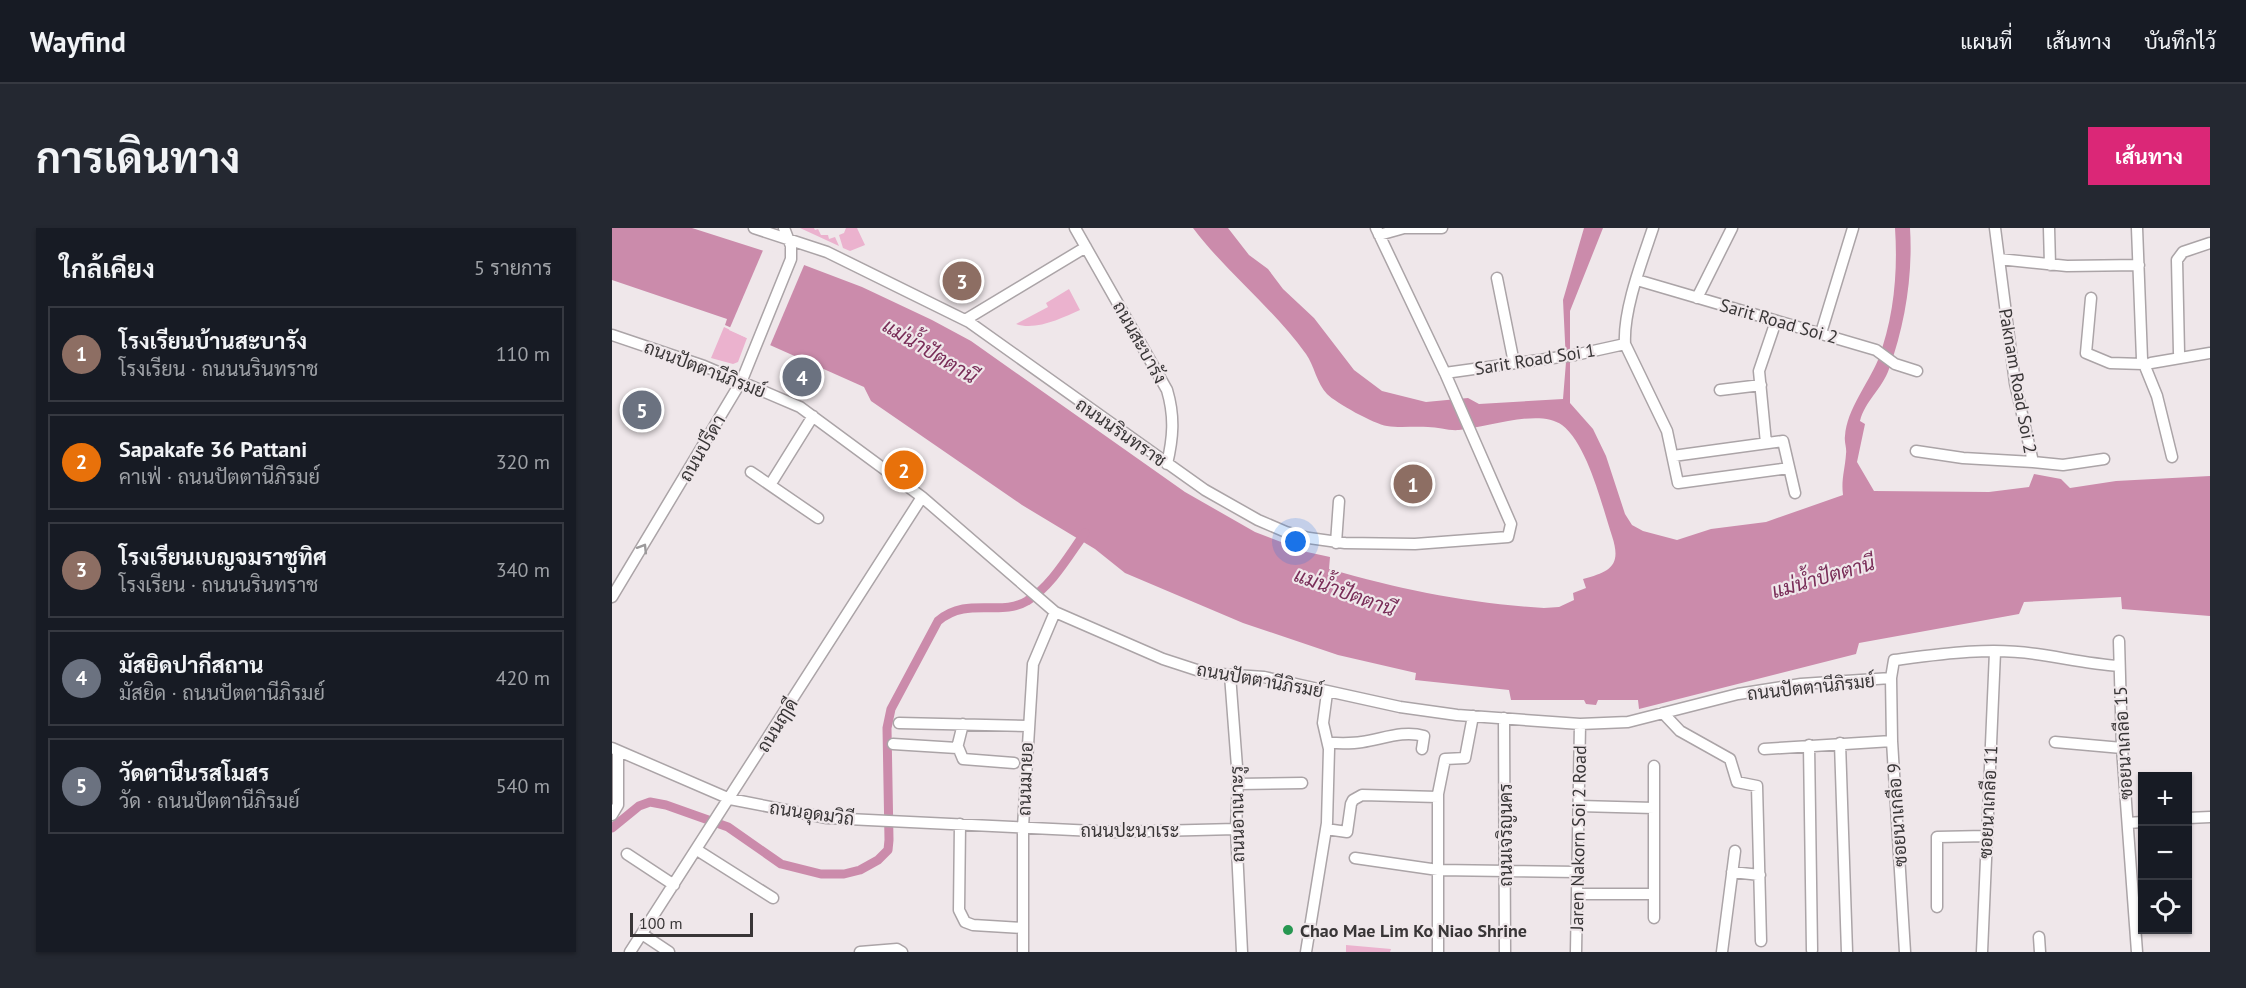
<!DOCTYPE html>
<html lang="th">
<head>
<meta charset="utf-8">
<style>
  body { margin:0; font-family:"PT Sans",Sarabun,sans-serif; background:#242831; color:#f1f3f6 }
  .controls { position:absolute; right:18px; bottom:18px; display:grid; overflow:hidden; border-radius:0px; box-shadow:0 2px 4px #0004 }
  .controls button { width:54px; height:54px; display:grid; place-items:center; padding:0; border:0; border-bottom:2px solid #363941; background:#171b24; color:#f1f3f6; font:30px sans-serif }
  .scale { position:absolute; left:18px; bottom:15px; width:123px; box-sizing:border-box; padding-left:6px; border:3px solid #393637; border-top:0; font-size:16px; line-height:21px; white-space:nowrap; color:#393637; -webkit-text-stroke:4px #efe7ea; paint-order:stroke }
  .you { position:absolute; left:684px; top:314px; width:21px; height:21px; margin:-15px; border:4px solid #fff; border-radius:50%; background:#1a73e8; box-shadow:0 0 0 9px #1a73e833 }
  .badge { display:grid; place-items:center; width:39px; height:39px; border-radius:50%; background:#db2777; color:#fff; font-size:20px; font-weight:700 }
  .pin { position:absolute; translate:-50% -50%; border:3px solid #fff; box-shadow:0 2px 6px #0006 }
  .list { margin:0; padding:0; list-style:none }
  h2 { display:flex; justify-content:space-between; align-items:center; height:78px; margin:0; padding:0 24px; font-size:26px }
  h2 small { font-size:20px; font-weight:400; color:#9ea1a6 }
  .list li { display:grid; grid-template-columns:39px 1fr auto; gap:18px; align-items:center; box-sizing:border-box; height:96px; margin:0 12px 12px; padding:0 12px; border:2px solid #363941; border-radius:0px }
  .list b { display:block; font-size:22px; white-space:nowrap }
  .list p { margin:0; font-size:20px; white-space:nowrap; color:#9ea1a6 }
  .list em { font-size:20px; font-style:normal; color:#9ea1a6 }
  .icon { flex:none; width:33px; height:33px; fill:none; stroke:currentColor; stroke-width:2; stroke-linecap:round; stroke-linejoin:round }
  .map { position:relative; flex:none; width:1598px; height:724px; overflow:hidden; border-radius:0px }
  header { display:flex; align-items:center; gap:36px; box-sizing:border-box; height:84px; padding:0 30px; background:#171b24; border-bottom:2px solid #363941 }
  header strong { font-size:28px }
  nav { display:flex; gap:33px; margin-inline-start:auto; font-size:21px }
  .intro { display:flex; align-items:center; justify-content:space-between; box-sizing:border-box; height:144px; padding:0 36px }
  h1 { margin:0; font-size:42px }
  .button { padding:15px 27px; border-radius:0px; background:#db2777; color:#fff; font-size:21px; font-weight:700 }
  main { display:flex; gap:36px; padding:0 36px }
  aside { flex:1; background:#171b24; border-radius:0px; box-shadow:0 2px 4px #0004 }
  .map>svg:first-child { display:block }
  .green { fill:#ebb2ce }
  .water { fill:#cb8bab }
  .pier { fill:#efe7ea }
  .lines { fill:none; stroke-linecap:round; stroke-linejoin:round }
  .canal { stroke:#cb8bab; stroke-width:9 }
  .minor-casing { stroke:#aba4a7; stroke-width:13 }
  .minor { stroke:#fff; stroke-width:10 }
  .oneway { stroke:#9c9a9b }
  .poi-dot { fill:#279751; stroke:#efe7ea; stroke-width:2 }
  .labels { text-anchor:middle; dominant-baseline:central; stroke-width:4.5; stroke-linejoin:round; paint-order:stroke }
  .street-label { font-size:18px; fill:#393637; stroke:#efe7ea }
  .poi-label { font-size:18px; font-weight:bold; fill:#393637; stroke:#efe7ea; text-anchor:start }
  .water-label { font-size:20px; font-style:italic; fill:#792d58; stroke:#efe7ea }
</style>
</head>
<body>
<header>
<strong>Wayfind</strong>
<nav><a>แผนที่</a><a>เส้นทาง</a><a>บันทึกไว้</a></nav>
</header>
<div class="intro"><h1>การเดินทาง</h1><a class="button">เส้นทาง</a></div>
<main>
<aside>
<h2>ใกล้เคียง<small>5 รายการ</small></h2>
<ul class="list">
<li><span class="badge" style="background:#8d6e63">1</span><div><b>โรงเรียนบ้านสะบารัง</b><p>โรงเรียน · ถนนนรินทราช</p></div><em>110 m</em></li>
<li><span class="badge" style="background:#e8710a">2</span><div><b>Sapakafe 36 Pattani</b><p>คาเฟ่ · ถนนปัตตานีภิรมย์</p></div><em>320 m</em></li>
<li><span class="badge" style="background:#8d6e63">3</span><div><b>โรงเรียนเบญจมราชูทิศ</b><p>โรงเรียน · ถนนนรินทราช</p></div><em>340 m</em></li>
<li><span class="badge" style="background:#6b7280">4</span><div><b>มัสยิดปากีสถาน</b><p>มัสยิด · ถนนปัตตานีภิรมย์</p></div><em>420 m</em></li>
<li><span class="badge" style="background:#6b7280">5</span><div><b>วัดตานีนรสโมสร</b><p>วัด · ถนนปัตตานีภิรมย์</p></div><em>540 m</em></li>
</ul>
</aside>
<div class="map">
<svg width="1598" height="724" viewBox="0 0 1598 724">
  <rect width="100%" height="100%" fill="#efe7ea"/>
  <path class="green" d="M 188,0 L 202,0 L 203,2 L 206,1 L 209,7 L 216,7 L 217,11 L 223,9 L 227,18 Z
    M 234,0 L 245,0 L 253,17 L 238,23 L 231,20 L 227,7 L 232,5 Z
    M 457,61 L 468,82 C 450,90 424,103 404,96 L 436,79 L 434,75 Z
    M 112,99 L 135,110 L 126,134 L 121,136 L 99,130 Z
    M 734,717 L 779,721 L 778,724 L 734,724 Z"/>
  <path class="water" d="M 0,0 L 80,0 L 171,29 L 250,59 L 320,92 L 359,113 L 573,264 L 643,304 L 695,324 L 718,329 L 717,341 C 792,362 853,375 932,380 L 947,379 L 962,372 L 961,365 L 974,360 L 971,351 C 998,344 1010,338 1000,308 C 990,278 976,217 950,197 C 927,180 874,200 847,202 C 837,203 826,199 816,199 C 802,198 788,200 775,198 C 762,196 724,175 715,166 C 705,156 702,137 694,126 C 661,80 615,45 581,0 L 616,0 L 637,27 L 656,41 L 671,61 L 702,90 L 742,142 L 770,163 L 814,174 L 856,170 L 867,176 L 951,171 L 954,134 L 951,72 L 972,0 L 991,0 L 958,83 L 958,175 L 981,201 L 994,228 L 1013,286 L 1020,297 L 1031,303 L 1065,312 L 1099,301 L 1154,294 L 1231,267 C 1229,252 1233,241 1234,226 C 1235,220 1232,214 1233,208 C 1235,181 1256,156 1266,132 C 1282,90 1286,44 1283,0 L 1298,0 C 1301,47 1293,97 1277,141 C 1270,161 1253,173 1248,193 L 1253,196 L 1245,234 L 1262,263 L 1377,264 L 1417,259 L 1422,246 L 1449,251 L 1458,260 L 1504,253 L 1598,248 L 1598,388 L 1510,381 L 1509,369 L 1412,374 L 1407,386 L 1247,415 L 1244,426 L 1027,481 L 1026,472 L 986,472 L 984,477 L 974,476 L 972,472 L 899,472 L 897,462 L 803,452 L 804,445 L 726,427 L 631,395 L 513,345 L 483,321 L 410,277 L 259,173 L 252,159 L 113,97 L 115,91 L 0,52 Z"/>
  <path class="pier" d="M 152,20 L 193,35 L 157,120 L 117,102 Z"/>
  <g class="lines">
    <path class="canal" d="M 0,600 L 27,578 L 38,574 L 54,577 L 116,599 L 169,636 L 209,646 L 232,646 L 248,642 L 266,632 L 276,622 L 277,612 L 275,500 L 279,481 L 326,393 C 355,368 389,389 415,373 C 439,359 457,327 473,305"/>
    <g class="minor-casing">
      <path id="minor" d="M 142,0 L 215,24 L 357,94 L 593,262 L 646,292 L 674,304 L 697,310 L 733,315 L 803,316 L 896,309 L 899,296 L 833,145 L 764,0
        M 463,0 L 555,162 C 563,189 561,210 555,236
        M 1041,0 C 1030,33 1011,82 1013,116 L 1055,203 L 1066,255 L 1177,240
        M 1383,0 L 1403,155 L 1421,234 L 1451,237 L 1492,231
        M 1437,0 L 1438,37
        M 1525,0 L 1530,131 L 1545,168 L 1560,229
        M 767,7 L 792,0 L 830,0
        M 1387,31 L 1455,38 L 1527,37
        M 885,50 L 902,135
        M 1025,52 L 1264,122 L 1283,136 L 1305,143
        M 1085,70 L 1120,0
        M 1479,70 L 1474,125 L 1498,135 L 1531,136
        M 353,92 L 474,19
        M 1209,105 L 1241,0
        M 0,107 L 92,138 L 188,179 L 310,269 L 443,384 L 551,431 L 594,445 L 652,449 L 788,479 L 845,487 L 968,496 L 1016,494 L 1126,466 L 1189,456 L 1279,450
        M 1567,125 L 1565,32 L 1571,24 L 1598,15
        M 1539,135 L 1598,125
        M 833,145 L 963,127 L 1013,116
        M 1108,162 L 1149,157
        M 1154,215 L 1147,143 L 1164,93
        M 1304,223 L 1351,230 L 1421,234
        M 1061,228 L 1171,213 L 1183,265
        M 139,244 L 206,290
        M 158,257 L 201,188
        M 724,315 L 727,273
        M 0,369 L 130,152 L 179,31 L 179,18 L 172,0
        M 1507,413 L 1510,520 L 1525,724
        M 618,447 L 626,552 L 624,601 L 630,724
        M 1051,485 L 1068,503 L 1118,531 L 1125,554 L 1145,558 L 1149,713
        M 892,490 L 893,724
        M 287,495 L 416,498
        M 1443,514 L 1510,520
        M 716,515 C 727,515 739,516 750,514 C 771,511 791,502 812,508 L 810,521
        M 1228,515 L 1235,724
        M 281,516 L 345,520 L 351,496
        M 1197,517 L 1200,722
        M 346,519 L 351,531 L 402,535
        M 0,520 L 118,571 L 215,590 L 503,604 L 624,601
        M 1152,521 L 1280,513
        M 626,556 L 690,555
        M 967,578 L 1042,580
        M 0,587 L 6,577 L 6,523
        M 1576,590 L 1598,589
        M 1516,595 L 1530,594
        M 348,596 L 347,682 L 353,694 L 361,697 L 411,700
        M 714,601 L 735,604 L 739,576 L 741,572 L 750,567 L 826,569
        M 85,622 L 161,670
        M 15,626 L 62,657
        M 743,630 L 826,642 L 966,644
        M 1120,644 L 1148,647
        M 965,666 L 1042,666
        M 1325,679 L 1325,609 L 1374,608
        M 1042,690 L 1042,538
        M 30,706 L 57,724
        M 1427,709 L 1428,724
        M 18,724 L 310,269
        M 248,724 L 285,721 L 290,724
        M 411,724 L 411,599 L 421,436 L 443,384
        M 694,724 L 715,595 L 717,521 L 711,495 L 715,465
        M 826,724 L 826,566 L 833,531 L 853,530 L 861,488
        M 964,724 L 968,496
        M 1110,724 L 1123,623
        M 1293,724 L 1280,513 L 1279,450 L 1282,432 C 1329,426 1377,419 1424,426 C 1452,430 1479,436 1507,438
        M 1370,724 L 1383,424"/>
    </g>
    <use href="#minor" class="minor"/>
  </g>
  <defs><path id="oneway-chevron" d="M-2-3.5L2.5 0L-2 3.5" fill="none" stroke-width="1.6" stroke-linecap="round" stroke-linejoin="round" transform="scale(1.5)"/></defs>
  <use class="oneway" href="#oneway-chevron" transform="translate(31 320) rotate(-58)"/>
  <circle class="poi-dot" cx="676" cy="702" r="6"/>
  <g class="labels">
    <g class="street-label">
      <text transform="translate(1167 93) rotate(16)">Sarit Road Soi 2</text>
      <text transform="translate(528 114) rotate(61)">ถนนสะบารัง</text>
      <text transform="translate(923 131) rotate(-9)">Sarit Road Soi 1</text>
      <text transform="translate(93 141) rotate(21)">ถนนปัตตานีภิรมย์</text>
      <text transform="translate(1406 153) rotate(80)">Paknam Road Soi 2</text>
      <text transform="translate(509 204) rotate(35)">ถนนนรินทราช</text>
      <text transform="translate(90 220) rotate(-60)">ถนนปรีดา</text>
      <text transform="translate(648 452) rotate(10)">ถนนปัตตานีภิรมย์</text>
      <text transform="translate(1199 459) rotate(-6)">ถนนปัตตานีภิรมย์</text>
      <text transform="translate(165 497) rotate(-58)">ถนนฤๅดี</text>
      <text transform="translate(1511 515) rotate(-93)">ซอยนาเกลือ 15</text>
      <text transform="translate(413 551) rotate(-88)">ถนนมายอ</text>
      <text transform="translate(1376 574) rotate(-87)">ซอยนาเกลือ 11</text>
      <text transform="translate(200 585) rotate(8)">ถนนอุดมวิถี</text>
      <text transform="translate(625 586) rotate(-91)">ถนนอาเนาะรู</text>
      <text transform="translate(1285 587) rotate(-94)">ซอยนาเกลือ 9</text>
      <text x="518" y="602">ถนนปะนาเระ</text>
      <text transform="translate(893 607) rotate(-90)">ถนนเจริญนคร</text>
      <text transform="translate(966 610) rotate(-89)">Jaren Nakorn Soi 2 Road</text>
    </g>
    <g class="poi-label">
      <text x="688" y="702">Chao Mae Lim Ko Niao Shrine</text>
    </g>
    <g class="water-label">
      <text transform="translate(318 123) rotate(31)">แม่น้ำปัตตานี</text>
      <text transform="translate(1211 349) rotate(-16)">แม่น้ำปัตตานี</text>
      <text transform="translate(733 364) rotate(20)">แม่น้ำปัตตานี</text>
    </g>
  </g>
</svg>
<div class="controls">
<button>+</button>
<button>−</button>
<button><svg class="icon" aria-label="locate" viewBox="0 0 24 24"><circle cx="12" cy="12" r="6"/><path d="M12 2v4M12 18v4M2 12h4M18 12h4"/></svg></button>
</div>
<div class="scale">100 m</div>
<div class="you"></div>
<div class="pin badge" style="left:801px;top:256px;background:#8d6e63">1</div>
<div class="pin badge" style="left:292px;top:242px;background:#e8710a">2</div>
<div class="pin badge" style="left:350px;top:53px;background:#8d6e63">3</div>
<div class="pin badge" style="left:190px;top:149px;background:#6b7280">4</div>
<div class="pin badge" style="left:30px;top:182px;background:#6b7280">5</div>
</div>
</main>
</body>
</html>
